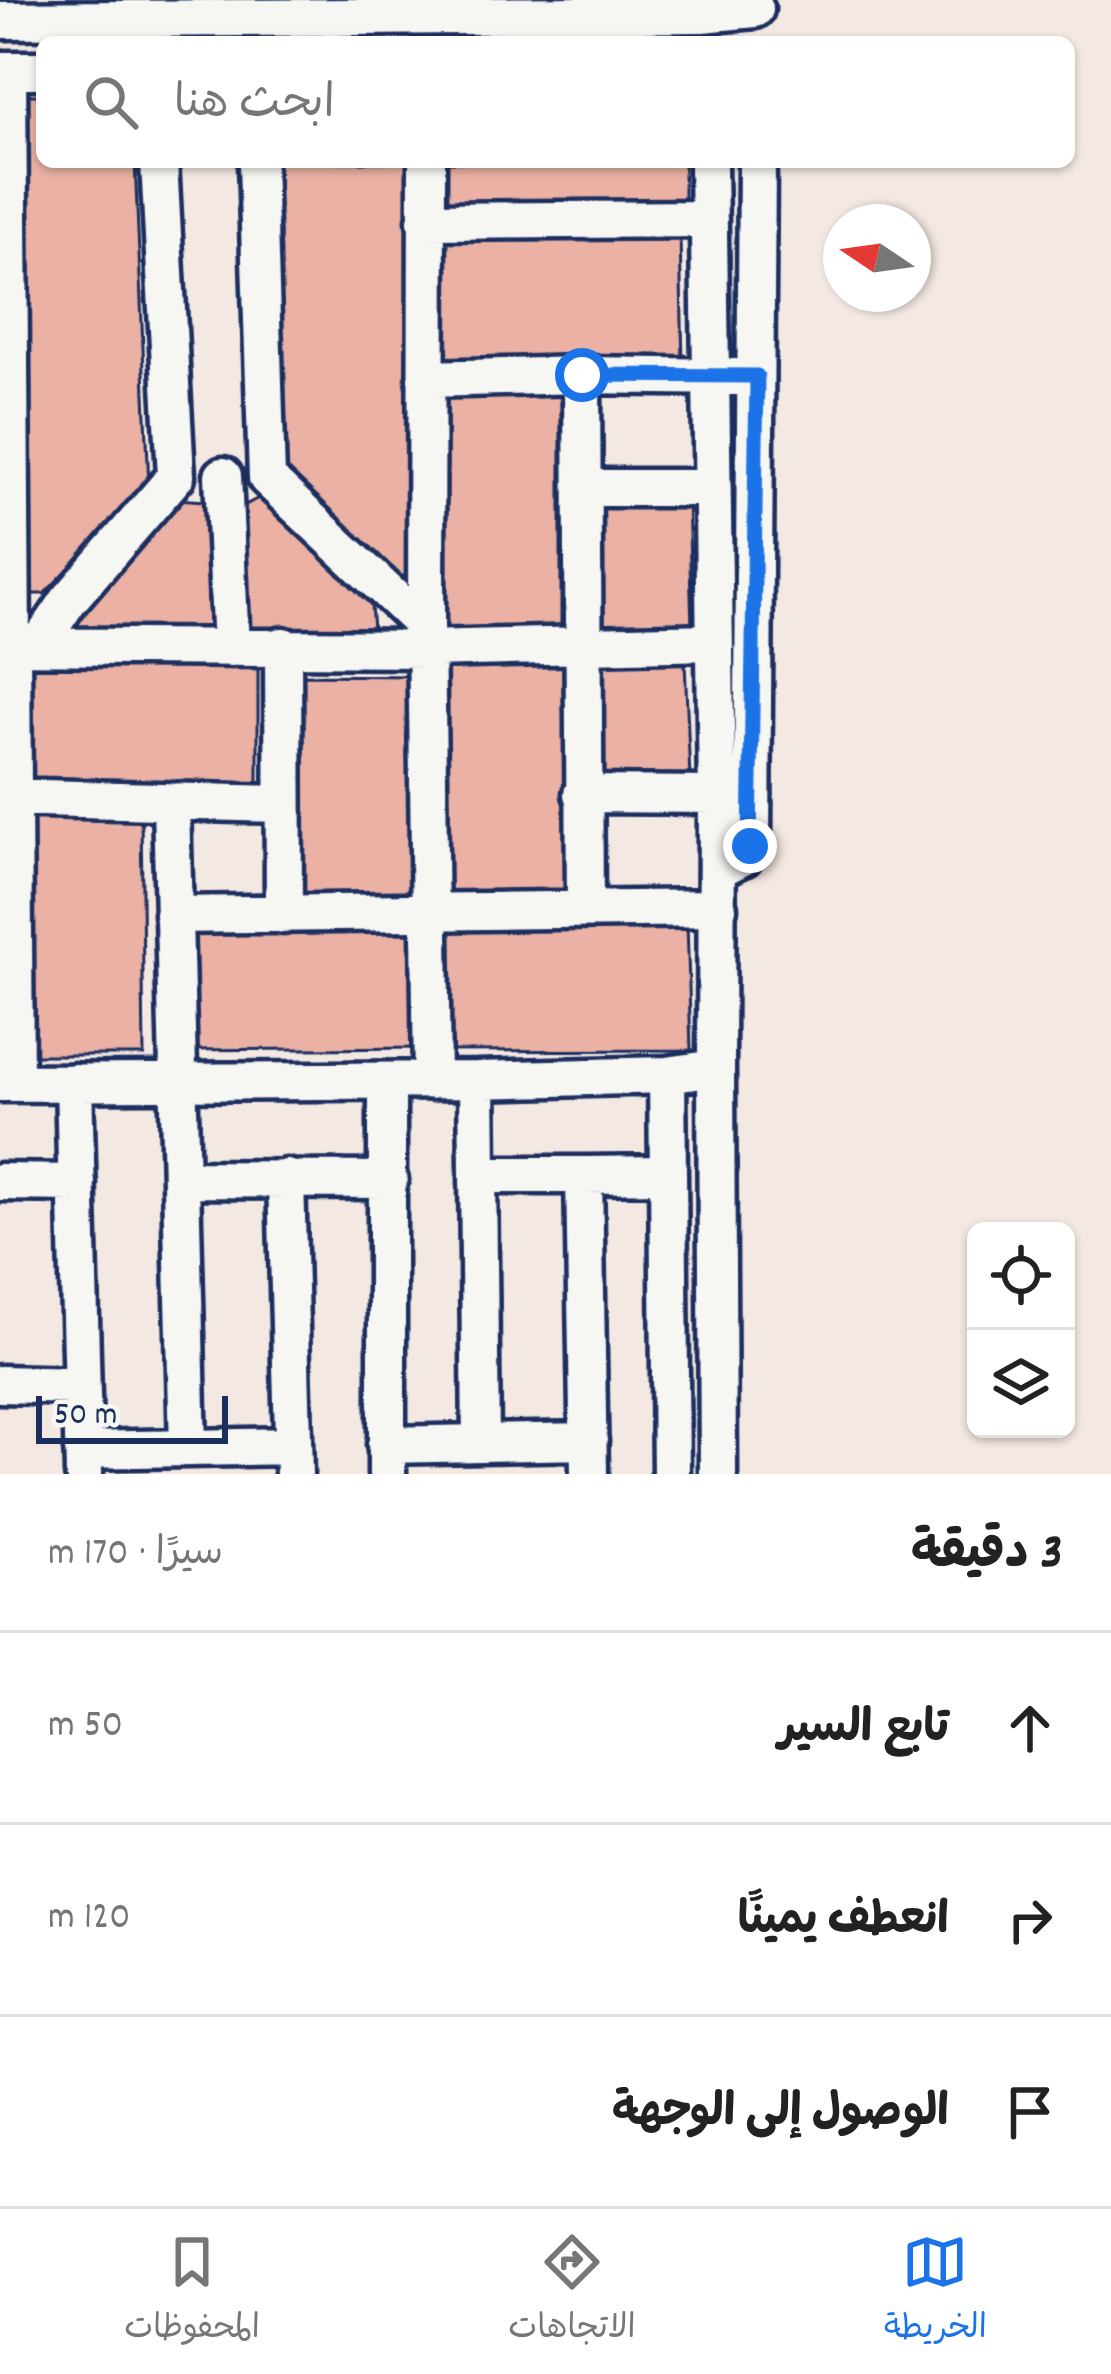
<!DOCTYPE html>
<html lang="ar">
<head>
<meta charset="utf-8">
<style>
  body { margin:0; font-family:Dekko,"Playpen Sans Arabic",sans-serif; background:#f6f6f6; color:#222; direction:rtl }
  .controls { position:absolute; right:36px; bottom:36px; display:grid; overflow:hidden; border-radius:18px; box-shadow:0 3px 9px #0004 }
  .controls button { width:108px; height:108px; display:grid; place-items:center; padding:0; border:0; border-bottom:3px solid #e0e0e0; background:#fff; color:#222; font:60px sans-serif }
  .compass { position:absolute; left:823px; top:204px; width:108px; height:108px; border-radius:50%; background:#fff; box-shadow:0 3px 9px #0004; rotate:283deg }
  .scale { position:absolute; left:36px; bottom:30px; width:192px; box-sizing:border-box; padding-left:12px; border:6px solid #1b2f5e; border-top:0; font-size:33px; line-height:42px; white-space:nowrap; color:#1b2f5e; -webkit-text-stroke:9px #f6f6f2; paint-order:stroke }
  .stop { position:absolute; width:36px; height:36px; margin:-27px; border:9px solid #1a73e8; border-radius:50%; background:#fff }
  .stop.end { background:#1a73e8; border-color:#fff; box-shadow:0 3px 12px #0008 }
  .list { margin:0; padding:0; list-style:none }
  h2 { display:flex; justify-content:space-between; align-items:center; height:156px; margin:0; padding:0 48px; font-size:51px }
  h2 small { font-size:39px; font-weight:400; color:#767676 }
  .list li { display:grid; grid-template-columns:78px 1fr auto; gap:36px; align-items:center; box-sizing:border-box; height:192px; padding:0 48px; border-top:3px solid #e0e0e0 }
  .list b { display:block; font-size:45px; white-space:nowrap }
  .list em { font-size:39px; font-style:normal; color:#767676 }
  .icon { flex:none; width:66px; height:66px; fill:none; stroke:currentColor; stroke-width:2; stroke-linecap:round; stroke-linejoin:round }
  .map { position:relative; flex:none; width:1111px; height:1474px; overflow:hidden; direction:ltr }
  .search { position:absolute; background:#fff; box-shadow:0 3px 9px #0004; left:36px; right:36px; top:36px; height:132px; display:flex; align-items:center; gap:30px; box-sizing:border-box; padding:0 42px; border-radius:18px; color:#767676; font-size:45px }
  .sheet { height:732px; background:#fff }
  nav { display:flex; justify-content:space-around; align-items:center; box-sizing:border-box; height:168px; border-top:3px solid #e0e0e0; background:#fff; font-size:33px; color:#767676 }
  nav a { display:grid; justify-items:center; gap:6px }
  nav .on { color:#1a73e8 }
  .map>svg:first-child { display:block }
  .building { fill:#eab1a4; stroke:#1b2f5e; stroke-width:3 }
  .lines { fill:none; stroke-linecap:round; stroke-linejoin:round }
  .minor-casing { stroke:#1b2f5e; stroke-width:45 }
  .minor { stroke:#f6f6f2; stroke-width:36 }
  .route { stroke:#1a73e8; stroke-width:15 }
</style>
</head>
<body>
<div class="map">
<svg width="1111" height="1474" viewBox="0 0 1111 1474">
  <rect width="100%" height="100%" fill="#f4e8e2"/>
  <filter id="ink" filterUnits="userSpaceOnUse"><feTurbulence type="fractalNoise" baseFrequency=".00833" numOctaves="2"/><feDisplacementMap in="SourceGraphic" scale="24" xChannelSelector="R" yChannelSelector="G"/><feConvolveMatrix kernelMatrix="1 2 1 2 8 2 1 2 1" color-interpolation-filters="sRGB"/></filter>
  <g filter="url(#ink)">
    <path class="building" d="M 15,95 L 42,95 L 42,162 L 135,162 L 149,486 L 44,594 L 21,594 Z
      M 278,162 L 409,162 L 411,576 L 384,576 L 276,459 Z
      M 439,162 L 684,162 L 684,212 L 438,211 Z
      M 680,236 L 683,365 L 435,366 L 432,241 Z
      M 561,389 L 561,628 L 437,628 L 435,391 Z
      M 268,493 L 370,593 L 373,629 L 241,631 L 238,509 Z
      M 176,499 L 205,501 L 209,635 L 66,636 L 66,611 Z
      M 688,501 L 692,627 L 587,625 L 586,503 Z
      M 685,662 L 690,779 L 586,776 L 586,664 Z
      M 563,663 L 566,901 L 440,899 L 438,664 Z
      M 17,665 L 258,666 L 258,787 L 18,787 Z
      M 294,675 L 417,676 L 421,907 L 297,906 Z
      M 18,814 L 141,814 L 144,1055 L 20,1055 Z
      M 687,923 L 691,1050 L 440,1051 L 435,926 Z
      M 423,925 L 425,1048 L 189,1050 L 187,926 Z"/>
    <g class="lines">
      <g class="minor-casing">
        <path id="minor" d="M 0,20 L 702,14 L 755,9
          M 0,70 L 42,70
          M 8,70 L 15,1082
          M 257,162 L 267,478 L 426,628
          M 427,162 L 426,628 L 432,1081
          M 426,221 L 709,219
          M 582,375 L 585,908
          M 426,379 L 582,375 L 735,377
          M 223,476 L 231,648
          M 583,488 L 711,488
          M 39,644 L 69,600 L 176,476 L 159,162
          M 0,646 L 426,649 L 712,642
          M 283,646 L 284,915
          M 582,794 L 717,795
          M 0,797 L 282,804
          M 171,804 L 188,1448
          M 717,870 L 743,857 L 752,838 L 757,162
          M 173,915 L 718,908
          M 716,1068 L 718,1474
          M 667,1075 L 671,1474
          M 477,1080 L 481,1443 L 589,1441
          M 74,1082 L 84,1474
          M 0,1083 L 477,1080 L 667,1075 L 716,1068 L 717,795 L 708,162
          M 479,1175 L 584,1175 L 589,1474
          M 584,1175 L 668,1174
          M 286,1178 L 294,1474
          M 181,1179 L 389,1180
          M 0,1182 L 77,1183
          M 0,1384 L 79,1386
          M 386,1445 L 481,1443
          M 83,1450 L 293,1446
          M 387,1474 L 387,1082"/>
      </g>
      <use href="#minor" class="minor"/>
    </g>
  </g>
  <g class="lines" filter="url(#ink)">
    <path class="route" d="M 582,375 L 757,376 L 750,846"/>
  </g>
</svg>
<div class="controls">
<button><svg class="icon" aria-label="locate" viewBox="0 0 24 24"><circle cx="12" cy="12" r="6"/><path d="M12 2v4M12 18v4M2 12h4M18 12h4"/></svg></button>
<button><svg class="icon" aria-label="layers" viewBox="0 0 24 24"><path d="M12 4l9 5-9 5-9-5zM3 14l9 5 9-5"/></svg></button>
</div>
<svg class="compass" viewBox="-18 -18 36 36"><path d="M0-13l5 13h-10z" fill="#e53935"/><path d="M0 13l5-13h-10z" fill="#767676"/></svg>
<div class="scale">50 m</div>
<div class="stop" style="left:582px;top:375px"></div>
<div class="stop end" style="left:750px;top:846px"></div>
<div class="search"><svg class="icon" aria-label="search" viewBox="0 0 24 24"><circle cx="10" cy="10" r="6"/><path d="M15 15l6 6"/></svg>ابحث هنا</div>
</div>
<section class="sheet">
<h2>3 دقيقة<small>سيرًا · 170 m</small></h2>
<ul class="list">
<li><svg class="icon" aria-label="ahead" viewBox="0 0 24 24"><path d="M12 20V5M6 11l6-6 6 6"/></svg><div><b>تابع السير</b></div><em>50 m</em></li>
<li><svg class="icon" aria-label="right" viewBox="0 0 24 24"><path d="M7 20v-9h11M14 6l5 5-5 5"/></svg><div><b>انعطف يمينًا</b></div><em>120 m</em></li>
<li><svg class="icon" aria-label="arrive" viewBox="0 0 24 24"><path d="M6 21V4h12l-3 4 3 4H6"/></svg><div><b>الوصول إلى الوجهة</b></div></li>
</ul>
</section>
<nav>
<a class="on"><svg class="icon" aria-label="map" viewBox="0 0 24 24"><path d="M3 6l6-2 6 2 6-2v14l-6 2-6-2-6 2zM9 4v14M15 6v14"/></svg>الخريطة</a>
<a><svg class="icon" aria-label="directions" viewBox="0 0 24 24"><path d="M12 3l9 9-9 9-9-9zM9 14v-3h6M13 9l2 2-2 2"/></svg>الاتجاهات</a>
<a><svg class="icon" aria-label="saved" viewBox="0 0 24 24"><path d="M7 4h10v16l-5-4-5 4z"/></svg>المحفوظات</a>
</nav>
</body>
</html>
